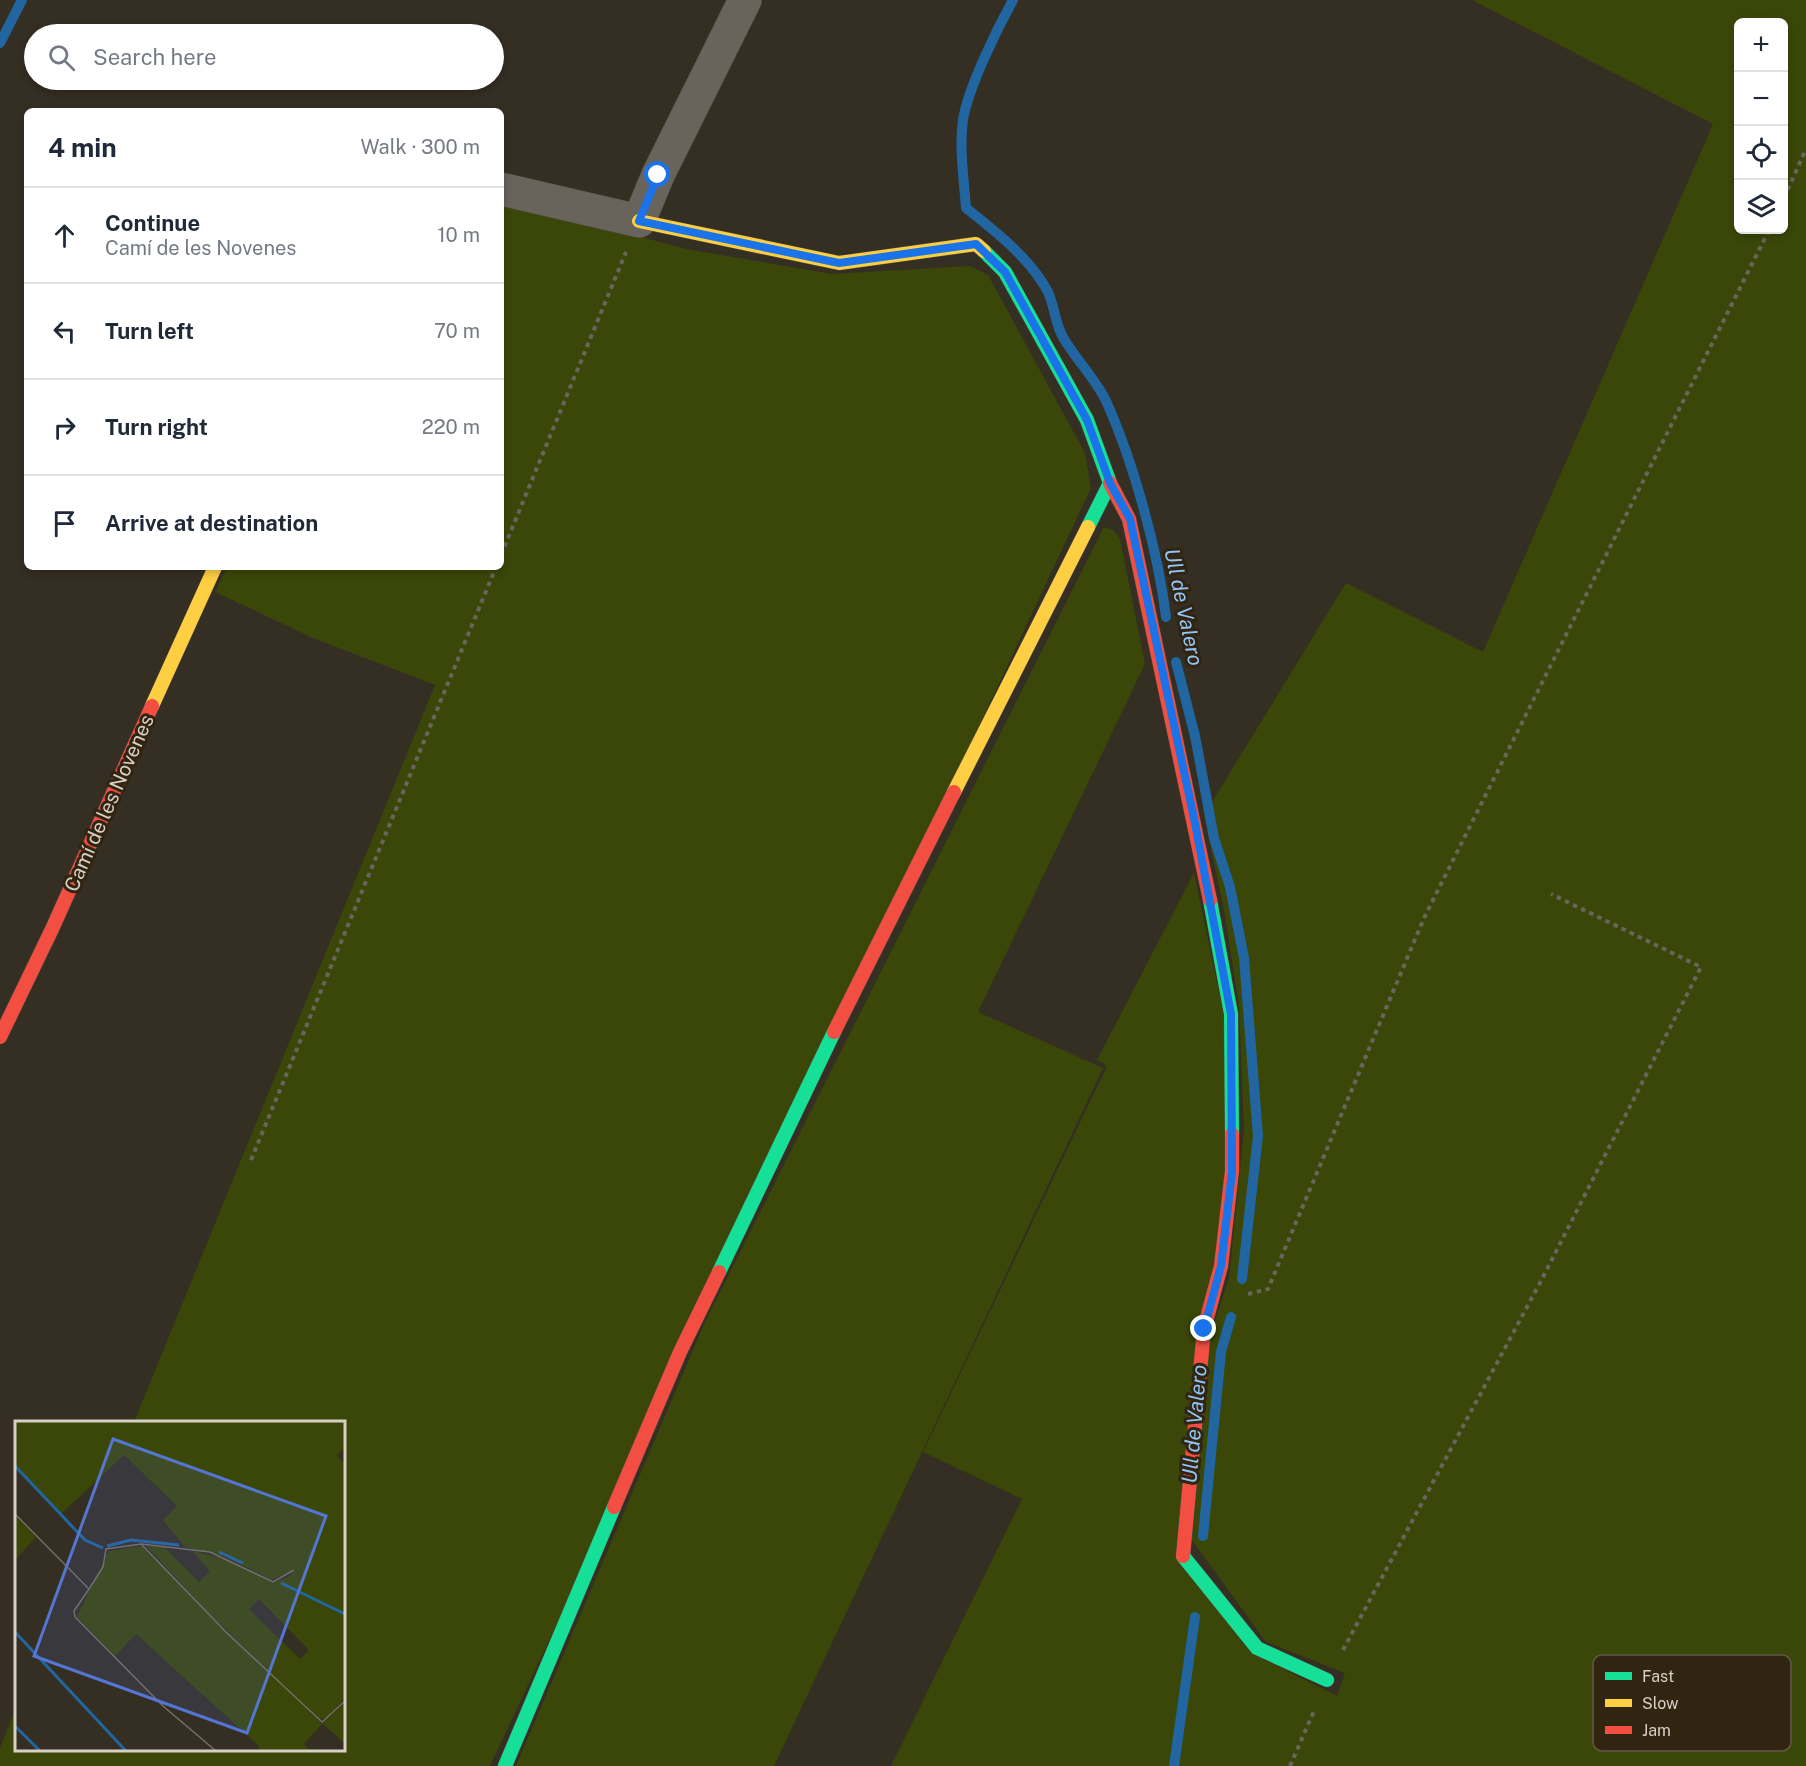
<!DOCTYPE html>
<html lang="en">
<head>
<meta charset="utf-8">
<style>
  body { margin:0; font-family:"Public Sans",sans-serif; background:#f2f2f3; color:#1f2937 }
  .controls { position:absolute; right:18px; top:18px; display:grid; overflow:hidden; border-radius:9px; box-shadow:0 3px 9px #0003 }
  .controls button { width:54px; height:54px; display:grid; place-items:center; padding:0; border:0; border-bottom:2px solid #e0e1e3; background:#fff; color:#1f2937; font:30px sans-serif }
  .stop { position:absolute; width:18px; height:18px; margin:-14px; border:4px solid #1a73e8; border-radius:50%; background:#fff }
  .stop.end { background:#1a73e8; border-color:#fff; box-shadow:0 2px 6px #0008 }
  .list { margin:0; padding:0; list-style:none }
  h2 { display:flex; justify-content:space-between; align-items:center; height:78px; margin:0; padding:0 24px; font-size:26px }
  h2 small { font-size:20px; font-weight:400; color:#747a83 }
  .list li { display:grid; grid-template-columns:39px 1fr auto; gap:18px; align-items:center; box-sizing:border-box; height:96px; padding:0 24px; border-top:2px solid #e0e1e3 }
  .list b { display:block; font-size:22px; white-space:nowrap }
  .list p { margin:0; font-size:20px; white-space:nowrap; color:#747a83 }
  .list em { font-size:20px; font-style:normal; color:#747a83 }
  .icon { flex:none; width:33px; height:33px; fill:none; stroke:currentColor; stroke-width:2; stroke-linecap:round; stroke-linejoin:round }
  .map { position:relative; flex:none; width:1806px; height:1766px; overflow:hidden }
  .search { position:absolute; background:#fff; box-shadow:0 3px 9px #0003; left:24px; top:24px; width:480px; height:66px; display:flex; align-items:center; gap:15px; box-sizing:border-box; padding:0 21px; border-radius:33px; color:#747a83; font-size:22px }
  .panel { position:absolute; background:#fff; box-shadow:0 3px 9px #0003; left:24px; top:108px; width:480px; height:462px; border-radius:9px }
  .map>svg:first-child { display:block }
  .green { fill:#3b4709; fill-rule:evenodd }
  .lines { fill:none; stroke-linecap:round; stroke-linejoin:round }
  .stream { stroke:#2166a1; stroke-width:10 }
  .street-casing { stroke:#504a41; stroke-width:34 }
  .fast-casing { stroke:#504a41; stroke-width:15 }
  .slow-casing { stroke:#504a41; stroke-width:15 }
  .jam-casing { stroke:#504a41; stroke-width:15 }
  .path { stroke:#69645c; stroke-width:4; stroke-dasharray:4.5 4.5; stroke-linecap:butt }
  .street { stroke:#68635b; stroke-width:33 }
  .fast { stroke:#16e098; stroke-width:14 }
  .slow { stroke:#ffcf43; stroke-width:14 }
  .jam { stroke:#f24e42; stroke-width:14 }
  .route { stroke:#1a73e8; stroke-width:8 }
  .labels { text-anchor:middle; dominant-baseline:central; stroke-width:6; stroke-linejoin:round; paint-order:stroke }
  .street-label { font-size:20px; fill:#d8d0c5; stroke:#312512 }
  .water-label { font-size:21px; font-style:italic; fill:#91c5fa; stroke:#312512 }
  .inset-river { fill:none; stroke:#2166a1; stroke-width:3 }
  .inset-road { fill:none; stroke:#766f64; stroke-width:1.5 }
  .view { fill:#5575d2; fill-opacity:0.15; stroke:#5575d2; stroke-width:3 }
  .inset-edge { fill:none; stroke:#d8d0c5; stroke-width:3 }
  .key { fill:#312512; stroke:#635848; stroke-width:1.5 }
  .key-label { font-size:16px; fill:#d8d0c5 }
</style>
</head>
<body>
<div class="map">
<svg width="1806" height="1766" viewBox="0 0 1806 1766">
  <rect width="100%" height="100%" fill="#342e23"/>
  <path class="green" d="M 1472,0 L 1806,0 L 1806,1766 L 891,1766 L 1022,1499 L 923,1452 L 1106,1068 L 1105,1064 L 1097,1060 L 1194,873 L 1223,1011 L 1228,1063 L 1228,1171 L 1218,1266 L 1198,1332 L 1176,1553 L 1191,1576 L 1257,1656 L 1337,1696 L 1345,1673 L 1266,1642 L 1191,1539 L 1192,1497 L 1208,1341 L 1229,1279 L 1244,1129 L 1239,1006 L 1224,910 L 1204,815 L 1346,583 L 1483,652 L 1713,124 ZM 1738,22 L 1784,22 L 1784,230 L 1738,230 Z
    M 501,199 L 686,249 L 832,274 L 970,266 L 988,275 L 1085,453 L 1091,488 L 490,1766 L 0,1766 L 0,1748 L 16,1708 L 16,1750 L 344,1750 L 344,1422 L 134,1422 L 435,685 L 313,638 L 215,592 L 227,567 L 501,567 Z
    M 1104,527 L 1113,530 L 1120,539 L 1145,664 L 978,1012 L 1103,1068 L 774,1766 L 516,1766 L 705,1322 Z"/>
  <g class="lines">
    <path class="stream" d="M 1013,0 C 997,29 968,88 963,120 C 959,149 964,179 966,208 C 996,232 1030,258 1048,292 C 1055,307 1055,325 1064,339 C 1077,361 1096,379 1107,403 C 1134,464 1158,552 1166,617
      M 0,43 L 22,0
      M 1176,662 L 1195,736 L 1214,838 L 1230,887 L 1244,958 L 1258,1136 L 1242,1279
      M 1203,1536 L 1221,1352 L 1231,1317
      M 1174,1766 L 1195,1617"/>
    <g class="street-casing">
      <path id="street" d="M 501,189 L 639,221 L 658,175 L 745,0"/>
    </g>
    <g class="fast-casing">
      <path id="fast" d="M 984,251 L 1005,272 L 1087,420 L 1110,483 L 1088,527
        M 1210,900 L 1231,1014 L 1232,1134
        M 719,1272 L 834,1032
        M 1183,1556 L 1257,1648 L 1327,1680
        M 505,1766 L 614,1507"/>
    </g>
    <g class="slow-casing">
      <path id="slow" d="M 639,221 L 839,263 L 976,244 L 984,251
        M 152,706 L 215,567
        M 954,792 L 1088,527"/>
    </g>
    <g class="jam-casing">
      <path id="jam" d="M 1110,483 L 1129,519 L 1210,900
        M 834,1032 L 954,792
        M 0,1037 L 53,927 L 152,706
        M 614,1507 L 680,1352 L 719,1272
        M 1183,1556 L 1204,1329 L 1221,1266 L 1232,1171 L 1232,1134"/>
    </g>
    <path class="path" d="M 1784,198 L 1806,149
      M 501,555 L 626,252
      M 251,1160 L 496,567
      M 1248,1294 L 1268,1289 L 1424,918 L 1769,230
      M 1343,1650 L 1542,1279 L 1701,967 L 1551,894
      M 1290,1766 L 1314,1711"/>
    <use href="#street" class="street"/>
    <use href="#fast" class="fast"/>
    <use href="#slow" class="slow"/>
    <use href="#jam" class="jam"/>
  </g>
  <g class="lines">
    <path class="route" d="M 658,175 L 639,221 L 839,263 L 976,244 L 1005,272 L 1087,420 L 1110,483 L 1130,519 L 1195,823 L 1231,1014 L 1232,1172 L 1221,1266 L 1204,1329"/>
  </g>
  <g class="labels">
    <g class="street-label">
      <text transform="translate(109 803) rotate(-66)">Camí de les Novenes</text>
    </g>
    <g class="water-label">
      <text transform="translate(1184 607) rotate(78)">Ull de Valero</text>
      <text transform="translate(1194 1424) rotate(-85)">Ull de Valero</text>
    </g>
  </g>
  <g transform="translate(15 1421)">
    <rect width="330" height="330" fill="#342e23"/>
    <path d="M 0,0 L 330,0 L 330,27 L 322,34 L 330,43 L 330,277 L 313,296 L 305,298 L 209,208 L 131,125 L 149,126 L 184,161 L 195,150 L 177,130 L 214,139 L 258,162 L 273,156 L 282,148 L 256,159 L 209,135 L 170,126 L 148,99 L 162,85 L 109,34 L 45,94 L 0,45 ZM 244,178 L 294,229 L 285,238 L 234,188 ZM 0,95 L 21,116 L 0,139 ZM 126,125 L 307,303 L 289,323 L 296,330 L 243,330 L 244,325 L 121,213 L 100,235 L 62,196 L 94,130 ZM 330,282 L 330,323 L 307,302 Z" fill="#3b4709" fill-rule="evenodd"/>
    <path class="inset-river" d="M 0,45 L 70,119 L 88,127M 92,125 L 116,119 L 164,124M 204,131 L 228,142M 266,162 L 330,193M 0,211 L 111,330M 0,305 L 25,330"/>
    <path class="inset-road" d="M 0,93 L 74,168 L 59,190 L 60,196 L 148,285 L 201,330M 126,123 L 195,131 L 258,161 L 279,149M 74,168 L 88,146 L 91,128 L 126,123 L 212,212 L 307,301 L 330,280"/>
    <path class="view" d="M 98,18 L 311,95 L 232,312 L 19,235 Z"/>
    <rect width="330" height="330" class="inset-edge"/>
  </g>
  <rect x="1593" y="1655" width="198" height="96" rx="9" class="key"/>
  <rect x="1605" y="1672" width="27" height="8" fill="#16e098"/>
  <rect x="1605" y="1699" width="27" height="8" fill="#ffcf43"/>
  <rect x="1605" y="1726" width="27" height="8" fill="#f24e42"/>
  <g class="key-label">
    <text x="1642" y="1682">Fast</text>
    <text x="1642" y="1709">Slow</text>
    <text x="1642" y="1736">Jam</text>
  </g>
</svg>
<div class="controls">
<button>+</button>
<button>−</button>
<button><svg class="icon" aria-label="locate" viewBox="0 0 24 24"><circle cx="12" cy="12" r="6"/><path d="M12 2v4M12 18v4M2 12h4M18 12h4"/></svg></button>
<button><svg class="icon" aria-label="layers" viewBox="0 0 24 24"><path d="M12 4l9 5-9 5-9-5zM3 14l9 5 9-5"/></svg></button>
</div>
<div class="stop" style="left:658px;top:175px"></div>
<div class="stop end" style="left:1204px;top:1329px"></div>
<div class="search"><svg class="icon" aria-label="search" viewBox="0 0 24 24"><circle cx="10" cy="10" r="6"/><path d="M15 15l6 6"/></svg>Search here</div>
<section class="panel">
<h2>4 min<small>Walk · 300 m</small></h2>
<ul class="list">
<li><svg class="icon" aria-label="ahead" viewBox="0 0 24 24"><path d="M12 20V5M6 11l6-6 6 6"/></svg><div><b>Continue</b><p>Camí de les Novenes</p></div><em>10 m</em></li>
<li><svg class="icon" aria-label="left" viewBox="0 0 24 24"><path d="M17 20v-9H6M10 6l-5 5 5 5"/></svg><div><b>Turn left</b></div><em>70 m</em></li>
<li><svg class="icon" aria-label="right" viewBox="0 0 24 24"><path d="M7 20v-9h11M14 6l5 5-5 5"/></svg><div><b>Turn right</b></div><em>220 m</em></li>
<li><svg class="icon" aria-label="arrive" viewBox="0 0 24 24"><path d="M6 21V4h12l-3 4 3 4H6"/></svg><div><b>Arrive at destination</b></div></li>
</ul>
</section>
</div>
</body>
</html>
